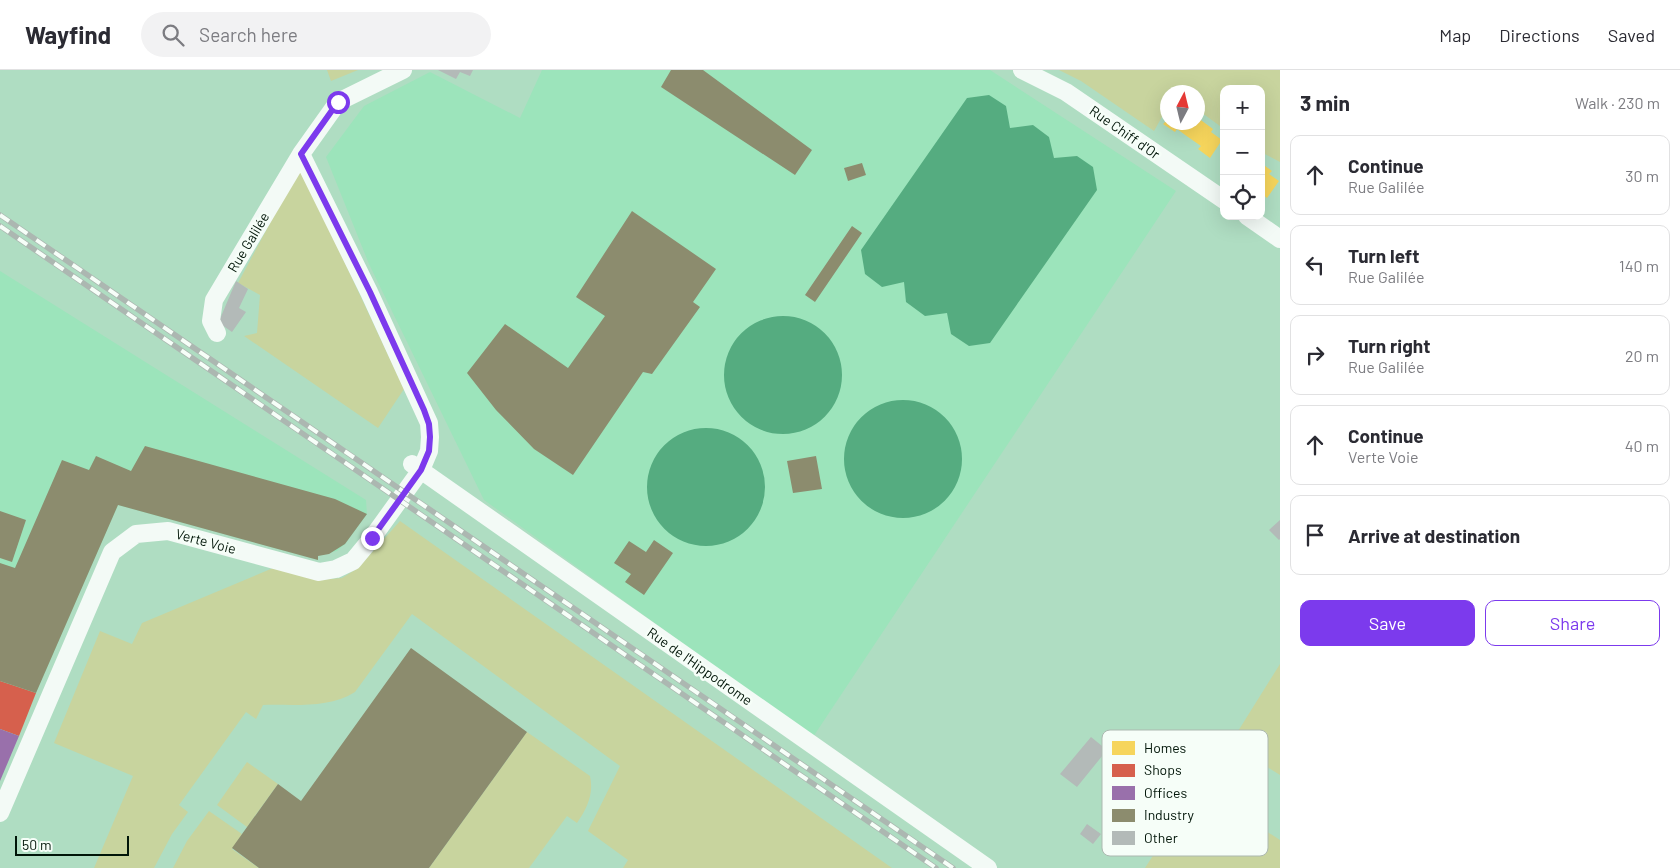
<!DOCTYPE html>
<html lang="en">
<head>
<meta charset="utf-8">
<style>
  body { margin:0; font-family:Barlow,sans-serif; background:#f2f2f3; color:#2b2b33 }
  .controls { position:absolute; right:15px; top:15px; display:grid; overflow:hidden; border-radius:10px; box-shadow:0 5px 20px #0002 }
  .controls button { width:45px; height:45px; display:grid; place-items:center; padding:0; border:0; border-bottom:1px solid #e1e1e2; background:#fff; color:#2b2b33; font:25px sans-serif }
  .compass { position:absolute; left:1160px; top:15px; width:45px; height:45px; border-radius:50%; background:#fff; box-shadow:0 5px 20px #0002; rotate:7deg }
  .scale { position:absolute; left:15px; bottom:12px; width:114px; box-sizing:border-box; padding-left:5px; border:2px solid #001508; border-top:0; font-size:14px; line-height:18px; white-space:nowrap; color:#001508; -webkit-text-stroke:4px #f6fef8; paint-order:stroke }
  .stop { position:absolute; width:15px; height:15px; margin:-11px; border:4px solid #7c3aed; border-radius:50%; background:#fff }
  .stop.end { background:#7c3aed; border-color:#fff; box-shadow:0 1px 5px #0008 }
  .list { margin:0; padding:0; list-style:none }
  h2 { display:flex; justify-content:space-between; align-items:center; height:65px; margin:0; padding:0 20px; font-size:21px }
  h2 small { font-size:16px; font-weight:400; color:#7c7c81 }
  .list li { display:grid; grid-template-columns:32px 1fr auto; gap:15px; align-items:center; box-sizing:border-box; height:80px; margin:0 10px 10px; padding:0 10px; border:1px solid #e1e1e2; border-radius:10px }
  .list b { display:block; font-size:19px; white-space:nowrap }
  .list p { margin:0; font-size:16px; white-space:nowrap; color:#7c7c81 }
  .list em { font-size:16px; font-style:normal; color:#7c7c81 }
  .actions { display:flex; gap:10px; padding:15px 20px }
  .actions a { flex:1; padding:11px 0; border:1px solid #7c3aed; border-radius:10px; text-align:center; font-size:18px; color:#7c3aed }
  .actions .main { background:#7c3aed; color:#fff }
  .icon { flex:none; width:28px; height:28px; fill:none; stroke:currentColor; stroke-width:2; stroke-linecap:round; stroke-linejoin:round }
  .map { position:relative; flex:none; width:1280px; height:798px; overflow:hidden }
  header { display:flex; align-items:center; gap:30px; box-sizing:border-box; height:70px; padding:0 25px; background:#fff; border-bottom:1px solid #e1e1e2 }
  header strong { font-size:24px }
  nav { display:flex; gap:28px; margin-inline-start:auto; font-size:18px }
  .search { width:350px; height:45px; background:#f2f2f3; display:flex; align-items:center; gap:12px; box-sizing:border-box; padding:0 18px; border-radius:28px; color:#7c7c81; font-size:19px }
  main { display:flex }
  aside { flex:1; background:#fff }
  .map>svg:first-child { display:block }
  .built { fill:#9ce4bb }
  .green { fill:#c8d49e }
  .water { fill:#55ac80 }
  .homes { fill:#f6d55c }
  .shops { fill:#d6604d }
  .offices { fill:#9970ab }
  .industry { fill:#8c8c6e }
  .building { fill:#b3bab8 }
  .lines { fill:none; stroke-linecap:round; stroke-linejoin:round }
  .street { stroke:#f3faf6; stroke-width:18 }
  .rail-casing { stroke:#acb7b1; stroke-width:5.5 }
  .rail { stroke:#f6fef8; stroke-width:4; stroke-dasharray:11; stroke-linecap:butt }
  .route { stroke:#7c3aed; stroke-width:6 }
  .labels { text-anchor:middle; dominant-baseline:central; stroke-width:5; stroke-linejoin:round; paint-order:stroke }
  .street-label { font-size:14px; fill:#001508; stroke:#f6fef8 }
  .key { fill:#f6fef8; stroke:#acb8b0; stroke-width:1 }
  .key-label { font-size:14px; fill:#001508 }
</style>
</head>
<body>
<header>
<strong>Wayfind</strong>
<div class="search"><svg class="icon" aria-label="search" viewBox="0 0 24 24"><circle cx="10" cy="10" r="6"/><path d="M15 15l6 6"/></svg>Search here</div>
<nav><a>Map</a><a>Directions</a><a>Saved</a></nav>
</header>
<main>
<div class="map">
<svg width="1280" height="798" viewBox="0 0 1280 798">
  <rect width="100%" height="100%" fill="#afddc2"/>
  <path class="built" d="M 542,0 L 990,0 L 1176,121 L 813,667 L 484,430 L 369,194 L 326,87 L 364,36 L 430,2 L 520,48 Z
    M 0,201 L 366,430 L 367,444 L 345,474 L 337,481 L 318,486 L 318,490 L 118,435 L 36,623 L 0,711 Z"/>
  <path class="green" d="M 327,0 L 358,0 L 331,11 Z
    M 1059,0 L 1280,0 L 1280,92 L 1261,82 L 1261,19 L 1224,19 L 1224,59 L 1198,40 L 1198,22 L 1168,22 L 1167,38 L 1154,61 L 1081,11 Z
    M 300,97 L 404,319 L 378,358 L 244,266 L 257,263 L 260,225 L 238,213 Z
    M 400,451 L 892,798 L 623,798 L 628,790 L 588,761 L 620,696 L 412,544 L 355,622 C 328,639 294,634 263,635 L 256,649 L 246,642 L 179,735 L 188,742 L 172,764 L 154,798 L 94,798 L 133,706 L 54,673 L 100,561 L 132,574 L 142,553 L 273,498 L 318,510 L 342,508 L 358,498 Z
    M 1280,594 L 1280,705 L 1230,674 Z
    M 527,662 L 590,706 C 594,724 587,738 577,753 L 567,746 L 529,798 L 429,798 Z
    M 247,692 L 278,714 L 247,757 L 217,735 Z
    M 1197,717 L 1280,770 L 1280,798 L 1145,798 Z
    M 209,741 L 242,764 L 232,779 L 259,798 L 173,798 L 187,771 Z"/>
  <path class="water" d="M 989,25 L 1006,36 L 1010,58 L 1033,55 L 1049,67 L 1054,88 L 1077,86 L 1093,97 L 1097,120 L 990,273 L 969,276 L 951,264 L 947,243 L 925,246 L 906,232 L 904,212 L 882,217 L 865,204 L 861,180 L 967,28 Z
    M724 305a59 59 0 1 1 118 0a59 59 0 1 1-118 0Z
    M844 389a59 59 0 1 1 118 0a59 59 0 1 1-118 0Z
    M647 417a59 59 0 1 1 118 0a59 59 0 1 1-118 0Z"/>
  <path class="homes" d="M 1198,48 L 1213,59 L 1211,62 L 1222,70 L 1210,88 L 1198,79 L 1201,76 L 1188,67 L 1177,59 L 1175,62 L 1163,54 L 1168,49 L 1168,52 L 1198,52 Z
    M 1261,93 L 1272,101 L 1269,104 L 1279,111 L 1267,128 L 1261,123 Z"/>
  <path class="shops" d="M 0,611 L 36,623 L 19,666 L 0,659 Z"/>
  <path class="offices" d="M 0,659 L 19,666 L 0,711 Z"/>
  <path class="industry" d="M 671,0 L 703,0 L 812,80 L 795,105 L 661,17 Z
    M 862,93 L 866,105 L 848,111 L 844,98 Z
    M 632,141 L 716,199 L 693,232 L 700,237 L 652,304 L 643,302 L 573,405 L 534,379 L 496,340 L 467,303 L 505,254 L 568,298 L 605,246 L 576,227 Z
    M 852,156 L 862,163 L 815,232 L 805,225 Z
    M 145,376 L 335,429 L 367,444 L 345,474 L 329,484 L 318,486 L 318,490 L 118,435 L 36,623 L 0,611 L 0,493 L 15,498 L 62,390 L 89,400 L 96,386 L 131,401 Z
    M 816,386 L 822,419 L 793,423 L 787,391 Z
    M 0,441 L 26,450 L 12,492 L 0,488 Z
    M 654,470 L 673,483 L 644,525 L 625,512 L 631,504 L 614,493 L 629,471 L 646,482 Z
    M 411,578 L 527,662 L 429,798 L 259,798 L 232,778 L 278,714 L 301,731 Z"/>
  <path class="building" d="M 438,0 L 473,0 L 470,6 L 460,2 L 456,9 Z
    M 236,211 L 248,219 L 239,238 L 246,242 L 232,262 L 222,255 L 220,249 Z
    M 1280,450 L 1280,469 L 1279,470 L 1269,460 Z
    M 1091,667 L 1107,680 L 1077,717 L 1060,704 Z
    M 1087,754 L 1101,764 L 1093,774 L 1080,764 Z"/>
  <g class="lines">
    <path class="street" d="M 1022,0 L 1066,22 L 1224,130
      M 1247,146 L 1280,169
      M 217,263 L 211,251 L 214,230 L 301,84 L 338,32 L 403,0
      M 412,394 L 988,798
      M 0,743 L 112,482 L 136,464 L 168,461 L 319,502 L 336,499 L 353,491 L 372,468 L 421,400 L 429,381 L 430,367 L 429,353 L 369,222 L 301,84"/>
    <g class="rail-casing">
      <path id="rail" d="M 0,145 L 953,798
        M 0,156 L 936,798"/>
    </g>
    <use href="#rail" class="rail"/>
  </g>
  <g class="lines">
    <path class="route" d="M 338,32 L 301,84 L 370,222 L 424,340 L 429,354 L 430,367 L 429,381 L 421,400 L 372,468"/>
  </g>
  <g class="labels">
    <g class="street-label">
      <text transform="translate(1125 62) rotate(35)">Rue Chiff d'Or</text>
      <text transform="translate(248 172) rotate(-59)">Rue Galilée</text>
      <text transform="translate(206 471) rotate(15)">Verte Voie</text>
      <text transform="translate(700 596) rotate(35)">Rue de l'Hippodrome</text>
    </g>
  </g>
  <rect x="1102" y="660" width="166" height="126" rx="8" class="key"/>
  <rect x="1112" y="671" width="23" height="14" fill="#f6d55c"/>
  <rect x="1112" y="694" width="23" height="13" fill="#d6604d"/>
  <rect x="1112" y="716" width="23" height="14" fill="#9970ab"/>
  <rect x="1112" y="739" width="23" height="13" fill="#8c8c6e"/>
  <rect x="1112" y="761" width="23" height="14" fill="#b3bab8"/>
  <g class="key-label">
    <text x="1144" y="683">Homes</text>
    <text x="1144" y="705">Shops</text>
    <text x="1144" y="728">Offices</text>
    <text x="1144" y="750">Industry</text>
    <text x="1144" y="773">Other</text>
  </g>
</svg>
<div class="controls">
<button>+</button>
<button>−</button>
<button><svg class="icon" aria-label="locate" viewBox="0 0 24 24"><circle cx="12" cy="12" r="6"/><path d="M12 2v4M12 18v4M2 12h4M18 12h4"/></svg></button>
</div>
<svg class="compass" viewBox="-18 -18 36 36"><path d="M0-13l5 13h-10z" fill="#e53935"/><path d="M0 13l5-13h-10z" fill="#7c7c81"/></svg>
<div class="scale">50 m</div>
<div class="stop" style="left:338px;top:32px"></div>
<div class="stop end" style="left:372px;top:468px"></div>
</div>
<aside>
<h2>3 min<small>Walk · 230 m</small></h2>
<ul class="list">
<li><svg class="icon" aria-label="ahead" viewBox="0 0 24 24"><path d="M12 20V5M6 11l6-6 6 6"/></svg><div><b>Continue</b><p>Rue Galilée</p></div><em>30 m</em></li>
<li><svg class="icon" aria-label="left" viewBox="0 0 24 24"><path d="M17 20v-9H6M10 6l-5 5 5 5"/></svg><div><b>Turn left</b><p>Rue Galilée</p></div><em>140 m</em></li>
<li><svg class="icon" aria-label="right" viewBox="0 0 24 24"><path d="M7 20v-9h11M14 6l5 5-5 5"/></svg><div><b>Turn right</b><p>Rue Galilée</p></div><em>20 m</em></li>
<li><svg class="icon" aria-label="ahead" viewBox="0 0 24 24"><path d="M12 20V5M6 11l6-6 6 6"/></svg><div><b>Continue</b><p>Verte Voie</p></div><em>40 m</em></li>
<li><svg class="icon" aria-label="arrive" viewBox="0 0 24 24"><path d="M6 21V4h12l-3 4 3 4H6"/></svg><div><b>Arrive at destination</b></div></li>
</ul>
<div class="actions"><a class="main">Save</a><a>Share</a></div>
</aside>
</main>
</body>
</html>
